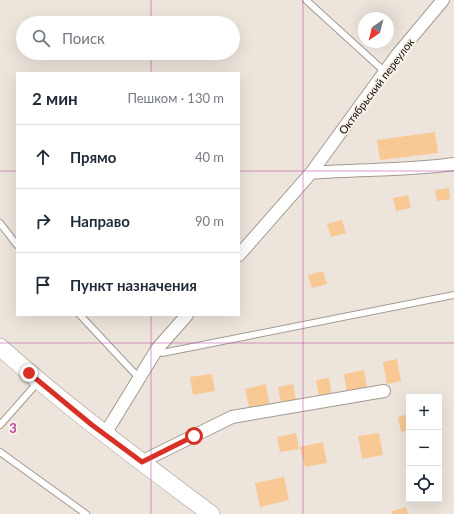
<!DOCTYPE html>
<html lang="ru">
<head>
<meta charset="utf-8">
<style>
  body { margin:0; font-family:Lato,sans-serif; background:#f6f6f7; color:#1f2937 }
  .controls { position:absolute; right:12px; bottom:12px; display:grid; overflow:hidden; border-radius:0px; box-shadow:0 4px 16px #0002 }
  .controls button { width:36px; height:36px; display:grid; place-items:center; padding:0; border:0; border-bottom:1px solid #e0e1e3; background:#fff; color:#1f2937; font:20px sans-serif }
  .compass { position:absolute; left:358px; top:12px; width:36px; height:36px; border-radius:50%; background:#fff; box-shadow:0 4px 16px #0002; rotate:215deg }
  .stop { position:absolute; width:12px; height:12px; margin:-9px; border:3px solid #d93025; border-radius:50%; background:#fff }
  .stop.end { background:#d93025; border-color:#fff; box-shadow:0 1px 4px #0008 }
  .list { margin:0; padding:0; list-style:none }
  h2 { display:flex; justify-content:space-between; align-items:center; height:52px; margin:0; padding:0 16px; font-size:17px }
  h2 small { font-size:13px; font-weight:400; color:#747a83 }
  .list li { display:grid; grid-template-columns:26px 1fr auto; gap:12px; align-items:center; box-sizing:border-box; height:64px; padding:0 16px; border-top:1px solid #e0e1e3 }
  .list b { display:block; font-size:15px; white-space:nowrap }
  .list em { font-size:13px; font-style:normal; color:#747a83 }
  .icon { flex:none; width:22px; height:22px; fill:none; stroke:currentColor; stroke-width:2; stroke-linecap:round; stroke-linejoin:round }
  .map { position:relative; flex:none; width:454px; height:514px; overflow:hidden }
  .search { position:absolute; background:#fff; box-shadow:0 4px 16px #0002; left:16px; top:16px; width:224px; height:44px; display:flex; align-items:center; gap:10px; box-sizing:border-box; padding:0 14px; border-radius:22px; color:#747a83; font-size:15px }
  .panel { position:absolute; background:#fff; box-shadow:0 4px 16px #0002; left:16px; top:72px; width:224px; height:244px; border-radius:0px }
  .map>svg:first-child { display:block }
  .building { fill:#f8c895 }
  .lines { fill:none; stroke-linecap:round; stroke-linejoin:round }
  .service-casing { stroke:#a29a91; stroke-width:8 }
  .minor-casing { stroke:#a29a91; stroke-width:14 }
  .secondary-casing { stroke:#a29a91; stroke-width:18 }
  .service { stroke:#fff; stroke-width:6 }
  .minor { stroke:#fff; stroke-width:12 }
  .secondary { stroke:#fff; stroke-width:17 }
  .route { stroke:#d93025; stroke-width:5 }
  .grid { fill:none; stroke:#bb48a2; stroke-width:1; stroke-opacity:0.55 }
  .labels { text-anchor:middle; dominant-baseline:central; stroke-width:4; stroke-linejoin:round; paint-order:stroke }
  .street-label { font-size:11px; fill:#0f0d0a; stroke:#fbf2e9 }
  .grid-label { font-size:13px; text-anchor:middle; font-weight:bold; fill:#bb48a2; stroke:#fbf2e9; stroke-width:4; stroke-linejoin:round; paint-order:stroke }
</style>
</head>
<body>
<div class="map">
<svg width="454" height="514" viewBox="0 0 454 514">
  <rect width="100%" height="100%" fill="#ede5dc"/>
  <path class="building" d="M 435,132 L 438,153 L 380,160 L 377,140 Z
    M 449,188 L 450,199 L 437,201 L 435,190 Z
    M 408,195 L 411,208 L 396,211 L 393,198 Z
    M 342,220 L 346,233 L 331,237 L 327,224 Z
    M 323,271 L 327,284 L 312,288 L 308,275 Z
    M 397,359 L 401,381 L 387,384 L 383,362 Z
    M 364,370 L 367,388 L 347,392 L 344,374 Z
    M 212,374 L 215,391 L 193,395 L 190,377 Z
    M 329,378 L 332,395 L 319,397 L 316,380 Z
    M 266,384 L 270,407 L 250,411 L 245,389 Z
    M 293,384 L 296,401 L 281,403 L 278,387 Z
    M 409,414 L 409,430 L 401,432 L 398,417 Z
    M 296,433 L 299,449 L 280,452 L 277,437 Z
    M 379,433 L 383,455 L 362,459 L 358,436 Z
    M 323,442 L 327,463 L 305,467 L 300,447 Z
    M 284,477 L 289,500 L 260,507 L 255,483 Z
    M 406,507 L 408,514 L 392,514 L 392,511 Z"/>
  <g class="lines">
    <g class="service-casing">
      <path id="service" d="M 306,0 L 385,72
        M 0,223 L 17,245
        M 80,315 L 139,378
        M 157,349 L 162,353 L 454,295
        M 0,425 L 39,381
        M 0,452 L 86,514"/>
    </g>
    <g class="minor-casing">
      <path id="minor" d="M 311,173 L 397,55 L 443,0
        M 239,255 L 311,173 C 359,169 406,171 454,164
        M 105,434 L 157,349 L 187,315
        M 141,462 L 232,417 L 384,391"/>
    </g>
    <g class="secondary-casing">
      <path id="secondary" d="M 0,347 C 67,407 139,460 211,514"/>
    </g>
    <use href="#service" class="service"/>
    <use href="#minor" class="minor"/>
    <use href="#secondary" class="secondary"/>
  </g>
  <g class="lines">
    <path class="route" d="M 29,373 L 92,425 L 142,462 L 194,436"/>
  </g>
  <path class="grid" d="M 151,0 L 151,23M 303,0 L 303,514M 151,53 L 151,73M 0,171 L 17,171M 239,171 L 454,171M 151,315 L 151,514M 0,343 L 454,343"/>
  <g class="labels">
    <g class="street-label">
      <text transform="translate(376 86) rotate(-53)">Октябрьский переулок</text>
    </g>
  </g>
  <g class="grid-label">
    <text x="13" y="433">3</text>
  </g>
</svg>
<div class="controls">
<button>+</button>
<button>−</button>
<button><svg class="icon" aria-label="locate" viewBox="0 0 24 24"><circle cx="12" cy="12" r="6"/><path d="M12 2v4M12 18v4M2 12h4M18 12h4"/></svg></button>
</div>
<svg class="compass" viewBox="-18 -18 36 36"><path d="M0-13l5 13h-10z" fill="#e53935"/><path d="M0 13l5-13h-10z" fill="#747a83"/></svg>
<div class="stop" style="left:194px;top:436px"></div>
<div class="stop end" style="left:29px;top:373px"></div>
<div class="search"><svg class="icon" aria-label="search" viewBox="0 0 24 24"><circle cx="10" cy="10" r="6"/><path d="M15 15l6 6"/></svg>Поиск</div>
<section class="panel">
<h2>2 мин<small>Пешком · 130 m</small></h2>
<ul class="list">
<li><svg class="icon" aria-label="ahead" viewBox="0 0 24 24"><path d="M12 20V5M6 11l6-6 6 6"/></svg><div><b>Прямо</b></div><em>40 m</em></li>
<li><svg class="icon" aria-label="right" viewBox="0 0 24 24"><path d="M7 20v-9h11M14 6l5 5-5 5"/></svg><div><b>Направо</b></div><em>90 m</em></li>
<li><svg class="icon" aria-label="arrive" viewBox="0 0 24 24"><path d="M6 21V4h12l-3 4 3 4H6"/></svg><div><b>Пункт назначения</b></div></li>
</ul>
</section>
</div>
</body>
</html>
